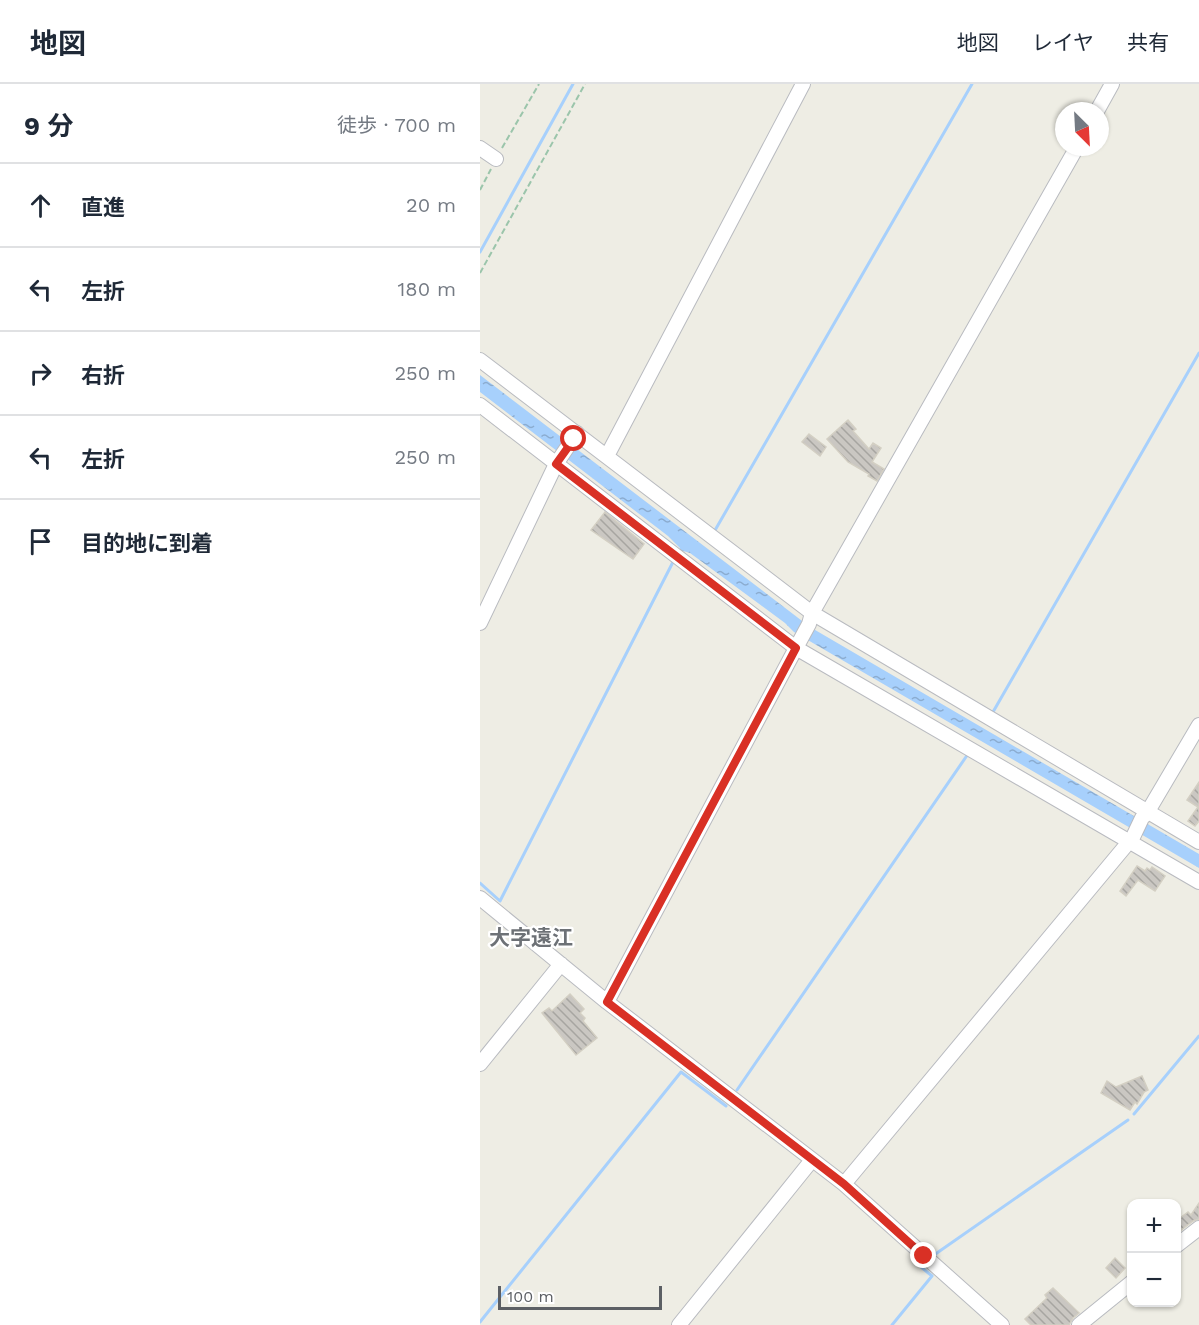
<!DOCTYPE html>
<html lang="ja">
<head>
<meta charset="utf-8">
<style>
  body { margin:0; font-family:"Work Sans","Noto Sans JP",sans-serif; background:#f2f2f3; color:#1f2937 }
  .controls { position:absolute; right:18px; bottom:18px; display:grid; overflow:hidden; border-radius:12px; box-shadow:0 2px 4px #0004 }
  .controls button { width:54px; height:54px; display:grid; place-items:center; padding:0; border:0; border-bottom:2px solid #e0e1e3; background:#fff; color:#1f2937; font:30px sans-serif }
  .compass { position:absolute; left:575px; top:18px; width:54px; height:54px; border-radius:50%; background:#fff; box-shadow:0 2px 4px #0004; rotate:156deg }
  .scale { position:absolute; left:18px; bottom:15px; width:164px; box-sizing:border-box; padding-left:6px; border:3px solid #5c5f64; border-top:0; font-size:16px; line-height:21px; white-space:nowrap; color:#5c5f64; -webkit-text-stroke:4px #fff; paint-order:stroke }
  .stop { position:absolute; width:18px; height:18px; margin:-14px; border:4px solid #d93025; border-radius:50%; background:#fff }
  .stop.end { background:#d93025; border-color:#fff; box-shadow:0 2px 6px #0008 }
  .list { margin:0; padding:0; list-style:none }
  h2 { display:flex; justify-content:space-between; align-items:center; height:78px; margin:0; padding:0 24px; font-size:26px }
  h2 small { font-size:20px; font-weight:400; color:#747a83 }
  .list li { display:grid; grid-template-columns:39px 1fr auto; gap:18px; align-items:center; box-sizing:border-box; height:84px; padding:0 24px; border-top:2px solid #e0e1e3 }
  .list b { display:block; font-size:22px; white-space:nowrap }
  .list em { font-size:20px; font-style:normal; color:#747a83 }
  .icon { flex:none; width:33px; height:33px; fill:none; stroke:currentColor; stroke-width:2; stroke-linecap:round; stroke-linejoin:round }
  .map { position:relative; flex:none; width:719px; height:1241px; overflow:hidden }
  header { display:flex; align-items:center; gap:36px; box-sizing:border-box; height:84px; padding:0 30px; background:#fff; border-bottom:2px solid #e0e1e3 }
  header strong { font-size:28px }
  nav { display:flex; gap:33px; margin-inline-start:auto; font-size:21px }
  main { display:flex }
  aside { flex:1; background:#fff }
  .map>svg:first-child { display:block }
  .water { fill:url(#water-ripples) }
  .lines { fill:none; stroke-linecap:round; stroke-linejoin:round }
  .stream { stroke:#a7d0fc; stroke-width:3 }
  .building { fill:url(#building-back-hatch); stroke:#d3cfc3; stroke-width:1.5 }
  .street-casing { stroke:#b9bbc0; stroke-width:16 }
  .path { stroke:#9bc5ab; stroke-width:2; stroke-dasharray:6 3; stroke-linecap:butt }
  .street { stroke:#fff; stroke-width:14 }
  .route { stroke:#d93025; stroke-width:8 }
  .labels { text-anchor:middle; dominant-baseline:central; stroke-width:4.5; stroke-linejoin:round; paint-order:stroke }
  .quarter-label { font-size:21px; font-weight:bold; fill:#6d7176; stroke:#fff }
</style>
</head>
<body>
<header>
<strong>地図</strong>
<nav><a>地図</a><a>レイヤ</a><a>共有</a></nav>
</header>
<main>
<aside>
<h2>9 分<small>徒歩 · 700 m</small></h2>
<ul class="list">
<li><svg class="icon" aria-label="ahead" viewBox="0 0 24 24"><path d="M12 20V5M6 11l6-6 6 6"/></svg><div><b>直進</b></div><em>20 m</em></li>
<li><svg class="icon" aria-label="left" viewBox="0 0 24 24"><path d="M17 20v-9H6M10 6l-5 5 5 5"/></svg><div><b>左折</b></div><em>180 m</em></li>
<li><svg class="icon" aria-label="right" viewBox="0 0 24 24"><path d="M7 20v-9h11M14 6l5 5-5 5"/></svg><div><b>右折</b></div><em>250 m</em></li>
<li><svg class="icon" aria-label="left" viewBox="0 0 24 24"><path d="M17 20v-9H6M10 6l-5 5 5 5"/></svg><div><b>左折</b></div><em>250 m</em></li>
<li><svg class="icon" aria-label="arrive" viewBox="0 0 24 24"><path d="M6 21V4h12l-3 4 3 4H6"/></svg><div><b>目的地に到着</b></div></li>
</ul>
</aside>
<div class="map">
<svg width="719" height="1241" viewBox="0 0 719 1241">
  <defs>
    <pattern id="water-ripples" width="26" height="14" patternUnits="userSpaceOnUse" patternTransform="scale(1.5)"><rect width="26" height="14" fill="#a7d0fc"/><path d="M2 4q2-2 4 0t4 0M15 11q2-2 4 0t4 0" fill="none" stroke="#8bacd0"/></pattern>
    <pattern id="building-back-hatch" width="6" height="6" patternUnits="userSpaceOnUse" patternTransform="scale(1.5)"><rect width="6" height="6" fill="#cac7c2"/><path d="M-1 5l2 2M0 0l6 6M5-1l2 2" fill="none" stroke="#a7a5a1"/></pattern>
  </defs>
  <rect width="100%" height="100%" fill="#eeede4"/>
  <path class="water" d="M 0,291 L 330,543 L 719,770 L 719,784 L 314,548 L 305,539 L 210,469 L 200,466 L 200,464 L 188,452 L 0,308 Z"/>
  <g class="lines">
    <path class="stream" d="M 0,168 L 93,0
      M 234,448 L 492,0
      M 513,628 L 719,269
      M 0,799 L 20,817 L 194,476
      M 257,1006 L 488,670
      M 654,1030 L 719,952
      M 454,1171 L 648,1036
      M 0,1238 L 201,988 L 246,1022
      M 412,1241 L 452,1192 L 441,1183"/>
  </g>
  <path class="building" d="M 368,336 L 376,345 L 373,347 L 389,365 L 393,359 L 401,364 L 392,378 L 404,385 L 397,397 L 388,392 L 389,390 L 368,378 L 347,355 Z
    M 329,350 L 346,363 L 340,372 L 322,358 Z
    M 125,428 L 164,460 L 153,475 L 111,446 Z
    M 719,698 L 719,737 L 715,742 L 708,737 L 718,723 L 707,716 Z
    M 657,782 L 665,787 L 667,784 L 670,786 L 672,783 L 685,792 L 675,807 L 658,796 L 646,812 L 640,807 Z
    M 90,910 L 104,925 L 100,929 L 105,934 L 103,937 L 117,954 L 96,971 L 62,929 L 69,924 L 72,927 Z
    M 662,992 L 668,1006 L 664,1008 L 657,1020 L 655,1018 L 650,1026 L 621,1009 L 627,997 L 636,1003 Z
    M 719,1119 L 719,1135 L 713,1137 L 696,1150 L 696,1137 L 708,1128 L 711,1131 Z
    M 635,1174 L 645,1184 L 636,1194 L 626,1184 Z
    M 573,1204 L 599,1229 L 593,1234 L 589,1241 L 551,1241 L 545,1235 L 567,1214 L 565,1211 Z"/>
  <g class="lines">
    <g class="street-casing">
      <path id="street" d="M 617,27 L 632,0
        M 0,64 L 16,75
        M 0,276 L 332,529 L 719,758
        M 0,321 L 316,564 L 719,798
        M 127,372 L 323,0
        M 0,539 L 76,380 L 97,349
        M 0,814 L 127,918 L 364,1100 L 522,1241
        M 127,918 L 316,564 L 329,540 L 332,529 L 597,63
        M 0,980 L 81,880
        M 364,1100 L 653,753 L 662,734 L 667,729 L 719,641
        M 696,1162 L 719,1144
        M 199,1241 L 332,1076
        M 599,1241 L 652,1198"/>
    </g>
    <path class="path" d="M 22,64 L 59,0
      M 0,106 L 11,85
      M 0,189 L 105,0"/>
    <use href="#street" class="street"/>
  </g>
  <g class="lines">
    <path class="route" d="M 94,355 L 76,380 L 316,564 L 127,918 L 364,1100 L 444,1172"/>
  </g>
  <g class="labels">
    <g class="quarter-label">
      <text x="51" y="853">大字遠江</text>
    </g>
  </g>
</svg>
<div class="controls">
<button>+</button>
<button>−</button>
</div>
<svg class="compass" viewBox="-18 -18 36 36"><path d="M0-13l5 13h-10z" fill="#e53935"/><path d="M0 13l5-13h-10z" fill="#747a83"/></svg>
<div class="scale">100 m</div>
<div class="stop" style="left:94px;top:355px"></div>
<div class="stop end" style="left:444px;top:1172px"></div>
</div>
</main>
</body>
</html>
